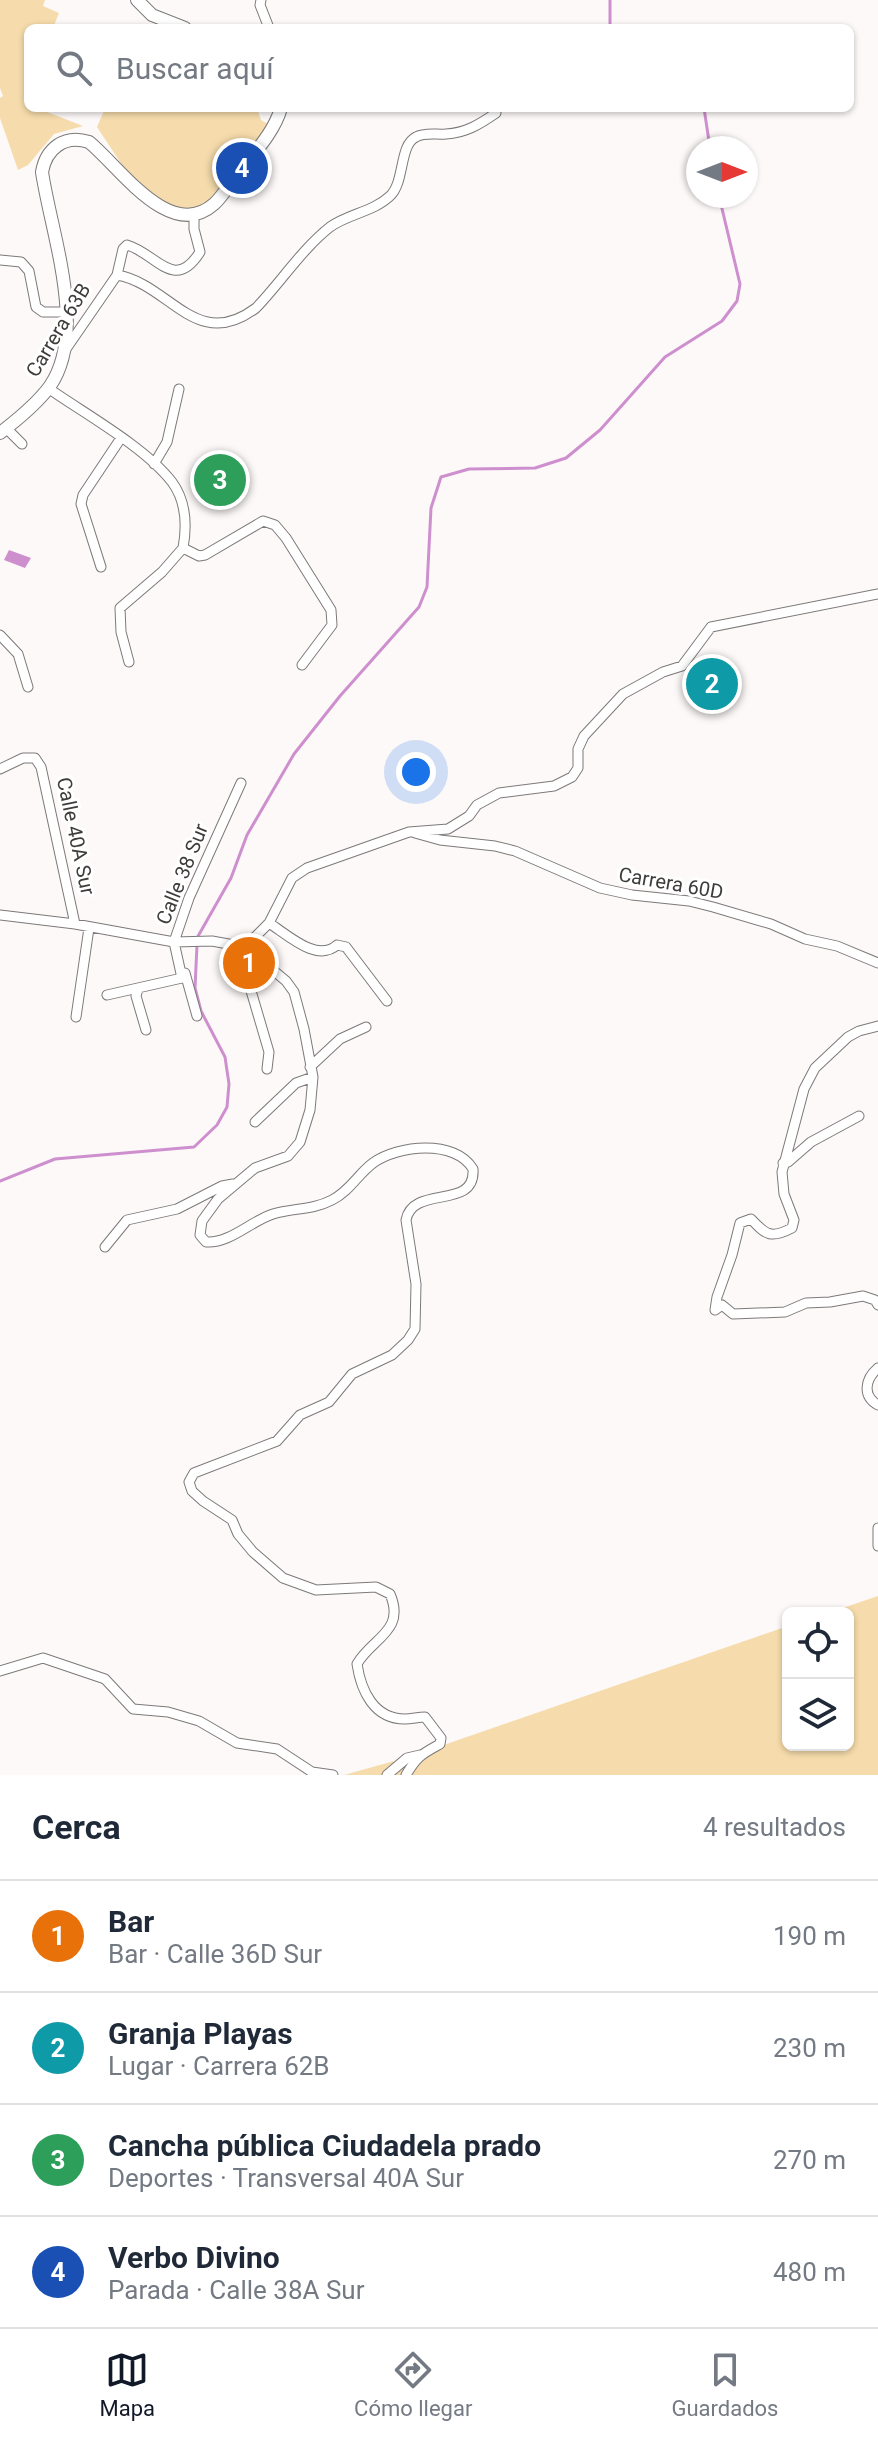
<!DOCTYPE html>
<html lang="es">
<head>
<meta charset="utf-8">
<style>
  body { margin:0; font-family:Roboto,sans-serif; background:#f2f2f3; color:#1f2937 }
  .controls { position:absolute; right:24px; bottom:24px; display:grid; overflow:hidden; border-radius:12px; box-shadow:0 2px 6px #0004 }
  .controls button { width:72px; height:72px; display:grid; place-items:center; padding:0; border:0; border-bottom:2px solid #e0e1e3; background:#fff; color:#1f2937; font:40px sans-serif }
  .compass { position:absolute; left:686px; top:136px; width:72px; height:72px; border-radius:50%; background:#fff; box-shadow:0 2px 6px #0004; rotate:90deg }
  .you { position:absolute; left:416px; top:772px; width:28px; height:28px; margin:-20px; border:6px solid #fff; border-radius:50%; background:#1a73e8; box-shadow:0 0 0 12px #1a73e833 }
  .badge { display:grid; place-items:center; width:52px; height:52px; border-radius:50%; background:#111827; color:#fff; font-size:26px; font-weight:700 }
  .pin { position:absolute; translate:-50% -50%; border:4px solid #fff; box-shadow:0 2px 8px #0006 }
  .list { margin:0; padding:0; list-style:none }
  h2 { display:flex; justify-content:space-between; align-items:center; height:104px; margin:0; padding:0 32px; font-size:34px }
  h2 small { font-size:26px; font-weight:400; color:#747a83 }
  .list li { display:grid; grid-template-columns:52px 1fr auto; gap:24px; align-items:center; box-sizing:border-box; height:112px; padding:0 32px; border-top:2px solid #e0e1e3 }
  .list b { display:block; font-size:30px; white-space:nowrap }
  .list p { margin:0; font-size:26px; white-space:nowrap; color:#747a83 }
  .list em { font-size:26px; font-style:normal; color:#747a83 }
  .icon { flex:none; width:44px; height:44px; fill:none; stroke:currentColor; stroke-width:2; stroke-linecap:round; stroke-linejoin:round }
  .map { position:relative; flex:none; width:878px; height:1775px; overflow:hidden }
  .search { position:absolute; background:#fff; box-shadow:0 2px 6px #0004; left:24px; right:24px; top:24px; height:88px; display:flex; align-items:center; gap:20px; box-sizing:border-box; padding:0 28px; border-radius:12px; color:#747a83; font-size:30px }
  .sheet { height:552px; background:#fff }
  nav { display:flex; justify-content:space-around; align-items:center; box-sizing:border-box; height:112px; border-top:2px solid #e0e1e3; background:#fff; font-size:22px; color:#747a83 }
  nav a { display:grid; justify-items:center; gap:4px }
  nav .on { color:#111827 }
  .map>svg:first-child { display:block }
  .green { fill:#f6dcac }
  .water { fill:#ce8fcf }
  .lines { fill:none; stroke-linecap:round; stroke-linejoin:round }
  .stream { stroke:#ce8fcf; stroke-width:3 }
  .street-casing { stroke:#7d7979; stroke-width:11 }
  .secondary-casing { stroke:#7d7979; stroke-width:14 }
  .street { stroke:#fff; stroke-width:9 }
  .secondary { stroke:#fff; stroke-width:12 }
  .labels { text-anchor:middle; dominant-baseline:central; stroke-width:6; stroke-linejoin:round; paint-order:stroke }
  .street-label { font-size:20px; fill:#3e3d3c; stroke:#fff }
</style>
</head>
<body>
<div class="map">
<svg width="878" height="1775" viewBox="0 0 878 1775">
  <rect width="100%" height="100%" fill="#fdf9f8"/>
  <path class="green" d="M 0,0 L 45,0 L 43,6 L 59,13 L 53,28 L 28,28 L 28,108 L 48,108 L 47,112 L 83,126 L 54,134 L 28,165 L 18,170 L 0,118 L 0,98 L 3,96 L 0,88 Z
    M 105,108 L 257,108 L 261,120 L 270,125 L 205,205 L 180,211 L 152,198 L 124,168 L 97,127 Z
    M 223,461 L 237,471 L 217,498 L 204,489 Z
    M 878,1596 L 878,1775 L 344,1775 L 412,1756 L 788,1626 L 788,1745 L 848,1745 L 848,1613 L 828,1613 Z"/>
  <path class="water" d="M 9,550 L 31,558 L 25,568 L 4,560 Z"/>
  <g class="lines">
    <path class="stream" d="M 610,28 L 610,0
      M 704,108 L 710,148
      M 197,938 L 231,878 L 247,835 L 294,754 L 340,696 L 419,607 L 427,587 L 431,508 L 441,477 L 469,469 L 535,468 L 566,458 L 600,430 L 665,357 L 722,321 L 737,301 L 740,284 L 719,196
      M 0,1181 L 55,1159 L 194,1147 L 217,1125 L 227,1107 L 229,1084 L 225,1057 L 201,1011 L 195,988 L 197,945"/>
    <g class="street-casing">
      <path id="street" d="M 261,0 L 260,5 L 269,28
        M 0,260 L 21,262 L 29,271 L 36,307 L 43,312 L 66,312
        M 117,275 C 170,284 196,353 256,308 C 281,282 302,249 330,227 C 348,214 373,212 390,196 C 405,182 399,145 416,137 C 425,132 437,135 446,134 C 466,133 480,124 496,113
        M 66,349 L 117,275 L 123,249 L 127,245 C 156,253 174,293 200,252 L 194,229 L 194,214
        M 48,388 C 85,414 145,447 172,482 C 186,501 187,526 183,548
        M 6,428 L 22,444
        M 154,464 L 167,442 L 179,389
        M 183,548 L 199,556 L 205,555 L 263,521 L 275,525 L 286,538 L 331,610 L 332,625 L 302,665
        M 101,567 L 81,504 L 83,495 L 121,438
        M 0,635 L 18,654 L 28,687
        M 129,662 L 121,632 L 120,608 L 162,572 L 183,548
        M 0,769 L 23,758 L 35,758 L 41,767 L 75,924
        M 415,833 L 440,840 L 495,846 L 515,851 L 600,888 L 632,895 L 689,901 L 713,907 L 771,924 L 805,939 L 837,946 L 878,963
        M 0,915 L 75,924 L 174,942 L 212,941 L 245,947 L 286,981 L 294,992 L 304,1029 L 313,1077 L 310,1110 L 300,1142 L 288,1156 L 255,1168 L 218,1199 L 202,1221 L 200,1235 L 206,1242 C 229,1244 251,1221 273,1214 C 293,1208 313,1210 332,1200 C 350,1191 358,1174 373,1163 C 398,1145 455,1139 473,1169 C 476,1211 413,1184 406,1220 L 416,1284 L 415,1329 L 408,1340 L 392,1355 L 352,1374 L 329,1402 L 300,1415 L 277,1441 L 194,1473 L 189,1482 L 192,1491 L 203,1501 L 232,1520 L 238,1534 L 253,1552 L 283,1578 L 316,1590 L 376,1587 L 390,1594 C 406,1631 372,1638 357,1664 C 361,1691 374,1719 405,1719 C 412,1719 418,1717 425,1717 L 441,1738 L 440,1744 C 422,1754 417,1756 406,1775
        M 269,923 C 288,935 317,963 337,945 L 346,947 L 387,1001
        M 245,947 L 269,923 L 292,878 L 307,868 L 409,832 L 448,829 L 469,816 L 477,805 L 499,793 L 554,786 L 572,777 L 578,768 L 578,749 L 584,736 L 623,694 L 663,672 L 682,666 L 711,627 L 878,594
        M 245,947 L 244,967 L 269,1052 L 267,1069
        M 185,973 L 197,1016
        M 138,989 L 136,996 L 146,1030
        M 107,995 L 182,978 L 174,942 L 189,898 L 241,783
        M 76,1017 L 89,928
        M 878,1026 L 859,1031 L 848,1037 L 815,1068 L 804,1089 L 782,1172 L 784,1194 L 794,1220 L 792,1228 C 771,1239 766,1235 751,1219 L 740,1223 L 732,1255 L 717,1297 L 715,1310 L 722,1305 L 733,1314 L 785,1312 L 806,1303 L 830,1302 L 863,1296 L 875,1300 L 878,1305
        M 310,1067 L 340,1039 L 366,1027
        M 255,1122 L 296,1083 L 313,1077
        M 783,1163 L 788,1162 L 811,1142 L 859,1116
        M 105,1247 L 127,1220 L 177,1209 L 222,1186 L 233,1184
        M 878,1368 C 865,1379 862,1396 878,1405
        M 878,1528 L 878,1546
        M 0,1671 L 43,1658 L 105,1679 L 133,1709 L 168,1712 L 199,1721 L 237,1743 L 277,1749 L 312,1772 L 333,1775
        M 387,1775 L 407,1758 L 420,1755"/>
    </g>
    <g class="secondary-casing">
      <path id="secondary" d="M 137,0 L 152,15 L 185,28
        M 0,433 C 17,420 37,404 50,386 C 88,331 51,233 42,172 C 46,149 64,134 89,142 C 119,166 170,243 214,204 C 223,196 229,184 237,175 C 253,154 274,133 281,108"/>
    </g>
    <use href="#street" class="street"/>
    <use href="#secondary" class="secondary"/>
  </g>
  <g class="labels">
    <g class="street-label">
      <text transform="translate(58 330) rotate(-59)">Carrera 63B</text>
      <text transform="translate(76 836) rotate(78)">Calle 40A Sur</text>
      <text transform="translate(182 874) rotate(-68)">Calle 38 Sur</text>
      <text transform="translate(671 883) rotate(10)">Carrera 60D</text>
    </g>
  </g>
</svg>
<div class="controls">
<button><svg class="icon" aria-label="locate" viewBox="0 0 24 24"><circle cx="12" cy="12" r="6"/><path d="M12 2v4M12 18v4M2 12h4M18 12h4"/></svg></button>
<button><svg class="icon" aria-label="layers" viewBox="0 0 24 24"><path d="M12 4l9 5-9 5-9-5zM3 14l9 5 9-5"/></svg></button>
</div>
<svg class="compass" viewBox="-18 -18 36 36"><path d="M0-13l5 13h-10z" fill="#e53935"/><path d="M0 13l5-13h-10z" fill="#747a83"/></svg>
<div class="you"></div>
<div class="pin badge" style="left:249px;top:963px;background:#e8710a">1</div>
<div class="pin badge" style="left:712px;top:684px;background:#0f9aa8">2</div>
<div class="pin badge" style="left:220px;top:480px;background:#2e9e5b">3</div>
<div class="pin badge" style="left:242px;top:168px;background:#1a4fb4">4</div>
<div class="search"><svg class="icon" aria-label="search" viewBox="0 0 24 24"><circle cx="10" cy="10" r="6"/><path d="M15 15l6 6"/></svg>Buscar aquí</div>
</div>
<section class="sheet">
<h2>Cerca<small>4 resultados</small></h2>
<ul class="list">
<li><span class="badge" style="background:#e8710a">1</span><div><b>Bar</b><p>Bar · Calle 36D Sur</p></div><em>190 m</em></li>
<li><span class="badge" style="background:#0f9aa8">2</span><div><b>Granja Playas</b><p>Lugar · Carrera 62B</p></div><em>230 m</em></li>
<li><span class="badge" style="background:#2e9e5b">3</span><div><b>Cancha pública Ciudadela prado</b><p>Deportes · Transversal 40A Sur</p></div><em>270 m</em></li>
<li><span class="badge" style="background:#1a4fb4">4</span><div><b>Verbo Divino</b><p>Parada · Calle 38A Sur</p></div><em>480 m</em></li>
</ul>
</section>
<nav>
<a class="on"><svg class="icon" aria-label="map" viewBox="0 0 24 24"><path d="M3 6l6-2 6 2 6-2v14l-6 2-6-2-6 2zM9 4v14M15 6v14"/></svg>Mapa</a>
<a><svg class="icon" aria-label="directions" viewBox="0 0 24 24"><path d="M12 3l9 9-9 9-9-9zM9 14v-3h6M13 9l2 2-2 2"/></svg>Cómo llegar</a>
<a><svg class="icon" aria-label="saved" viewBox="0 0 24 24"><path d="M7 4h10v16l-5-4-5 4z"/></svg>Guardados</a>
</nav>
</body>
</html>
